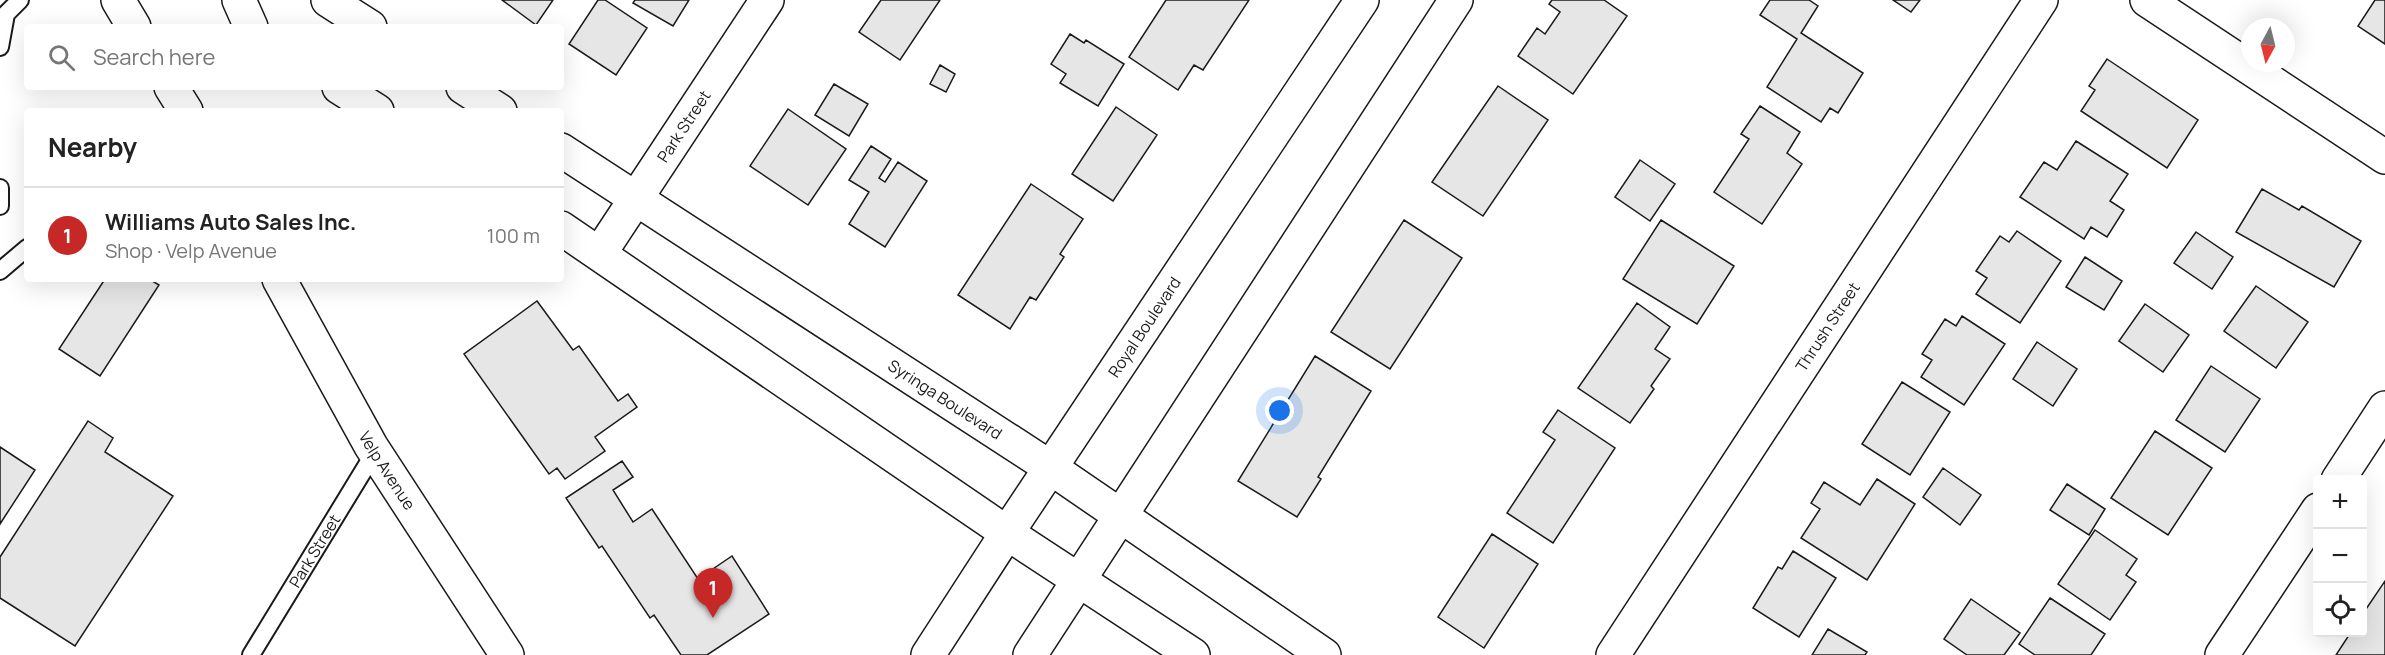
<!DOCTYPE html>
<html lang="en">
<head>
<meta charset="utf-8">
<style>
  body { margin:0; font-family:Manrope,sans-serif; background:#f6f6f6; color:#222 }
  .controls { position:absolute; right:18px; bottom:18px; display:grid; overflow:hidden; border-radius:6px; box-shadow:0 6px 24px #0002 }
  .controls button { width:54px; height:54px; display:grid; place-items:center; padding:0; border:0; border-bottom:2px solid #e0e0e0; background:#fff; color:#222; font:30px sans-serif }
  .compass { position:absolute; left:2241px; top:18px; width:54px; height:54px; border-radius:50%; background:#fff; box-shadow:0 6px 24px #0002; rotate:187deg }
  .you { position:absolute; left:1280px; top:411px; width:21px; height:21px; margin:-15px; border:4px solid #fff; border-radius:50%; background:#1a73e8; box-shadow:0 0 0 9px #1a73e833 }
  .badge { display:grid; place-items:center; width:39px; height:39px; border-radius:50%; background:#c62828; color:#fff; font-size:20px; font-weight:700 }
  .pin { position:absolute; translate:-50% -50px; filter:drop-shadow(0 2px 3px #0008) }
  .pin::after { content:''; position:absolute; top:32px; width:21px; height:18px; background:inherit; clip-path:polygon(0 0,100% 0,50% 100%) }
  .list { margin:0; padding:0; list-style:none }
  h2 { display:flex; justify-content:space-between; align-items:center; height:78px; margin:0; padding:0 24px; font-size:26px }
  h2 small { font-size:20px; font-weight:400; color:#767676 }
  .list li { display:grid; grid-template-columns:39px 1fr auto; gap:18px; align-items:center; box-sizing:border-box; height:96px; padding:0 24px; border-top:2px solid #e0e0e0 }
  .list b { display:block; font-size:22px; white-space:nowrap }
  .list p { margin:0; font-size:20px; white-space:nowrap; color:#767676 }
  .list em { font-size:20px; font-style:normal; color:#767676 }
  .icon { flex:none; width:33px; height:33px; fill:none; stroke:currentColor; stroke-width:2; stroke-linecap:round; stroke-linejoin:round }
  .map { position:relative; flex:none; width:2385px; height:655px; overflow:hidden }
  .search { position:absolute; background:#fff; box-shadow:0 6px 24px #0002; left:24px; top:24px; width:540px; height:66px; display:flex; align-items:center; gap:15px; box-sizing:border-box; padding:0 21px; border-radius:6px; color:#767676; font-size:22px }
  .panel { position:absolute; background:#fff; box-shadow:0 6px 24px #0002; left:24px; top:108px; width:540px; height:174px; border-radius:6px }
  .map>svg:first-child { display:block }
  .building { fill:#e6e6e6; stroke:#1a1a1a; stroke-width:1.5 }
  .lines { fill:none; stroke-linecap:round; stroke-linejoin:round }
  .lane-casing { stroke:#1a1a1a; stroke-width:20 }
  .street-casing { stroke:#1a1a1a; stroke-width:36 }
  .primary-casing { stroke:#1a1a1a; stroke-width:36 }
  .lane { stroke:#fff; stroke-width:16 }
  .street { stroke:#fff; stroke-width:33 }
  .primary { stroke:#fff; stroke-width:33 }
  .labels { text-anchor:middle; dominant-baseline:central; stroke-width:4.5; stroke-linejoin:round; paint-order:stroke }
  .street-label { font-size:16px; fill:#1a1a1a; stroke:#fff }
</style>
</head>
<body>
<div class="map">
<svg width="2385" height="655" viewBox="0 0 2385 655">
  <rect width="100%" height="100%" fill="#fff"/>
  <path class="building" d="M 502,0 L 553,0 L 536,25 Z
    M 598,0 L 605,0 L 647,28 L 616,75 L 569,44 Z
    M 635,0 L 689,0 L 673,26 L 633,3 Z
    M 881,0 L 940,0 L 900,60 L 859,32 Z
    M 1166,0 L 1249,0 L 1203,70 L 1194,65 L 1178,90 L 1129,57 Z
    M 1552,0 L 1604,0 L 1627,16 L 1573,94 L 1518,56 L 1537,28 L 1545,34 L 1560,12 L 1549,4 Z
    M 1770,0 L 1809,0 L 1818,6 L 1801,33 L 1863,73 L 1838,113 L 1830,108 L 1821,122 L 1767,87 L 1797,39 L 1760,15 Z
    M 1893,0 L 1920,0 L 1911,12 Z
    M 2375,0 L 2385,0 L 2385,44 L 2358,26 Z
    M 1070,34 L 1084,43 L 1086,40 L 1124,64 L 1098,106 L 1060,83 L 1066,74 L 1051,64 Z
    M 2107,59 L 2198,120 L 2167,168 L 2081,111 L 2095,90 L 2089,86 Z
    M 940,65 L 955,74 L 946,92 L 930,84 Z
    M 834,84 L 868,104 L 849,136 L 815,115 Z
    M 1498,86 L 1548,120 L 1483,216 L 1432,182 Z
    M 1760,106 L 1800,132 L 1787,153 L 1802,164 L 1762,224 L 1714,192 L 1749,139 L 1741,134 Z
    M 1116,107 L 1157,135 L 1113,201 L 1072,174 Z
    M 788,109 L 846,149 L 808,205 L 750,166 Z
    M 2076,141 L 2128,174 L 2110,201 L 2124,210 L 2107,237 L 2091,227 L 2084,239 L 2020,197 L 2044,162 L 2057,170 Z
    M 871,146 L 891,159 L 879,178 L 885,182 L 898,162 L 927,181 L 885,247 L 849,224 L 869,192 L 849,180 Z
    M 1640,160 L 1675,184 L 1650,221 L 1615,197 Z
    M 1031,184 L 1083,219 L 1060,254 L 1064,257 L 1036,300 L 1030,297 L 1010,329 L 958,295 Z
    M 2262,189 L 2299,210 L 2302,206 L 2361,241 L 2334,287 L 2236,232 Z
    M 1404,220 L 1462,258 L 1390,369 L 1331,332 Z
    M 1661,220 L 1734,266 L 1697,324 L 1623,279 Z
    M 2017,231 L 2061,261 L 2020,323 L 1976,294 L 1987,278 L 1976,271 L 2000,236 L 2009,242 Z
    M 2196,232 L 2233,257 L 2212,289 L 2174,263 Z
    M 2085,257 L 2122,281 L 2104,310 L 2066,287 Z
    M 105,279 L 149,279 L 159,285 L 100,376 L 59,349 Z
    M 2256,286 L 2308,322 L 2276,368 L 2224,331 Z
    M 537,301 L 573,350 L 579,346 L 618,401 L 628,394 L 637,407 L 595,437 L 605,451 L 565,479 L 557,468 L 549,474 L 464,354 Z
    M 1637,303 L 1670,327 L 1655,349 L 1670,359 L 1651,386 L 1654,389 L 1630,423 L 1578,388 Z
    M 2145,304 L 2189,335 L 2163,372 L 2119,341 Z
    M 1962,316 L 2005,344 L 1964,405 L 1921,377 L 1932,360 L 1922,354 L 1945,319 L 1956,326 Z
    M 2037,342 L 2077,369 L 2053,406 L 2013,379 Z
    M 1315,356 L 1371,391 L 1318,477 L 1321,479 L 1297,517 L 1238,481 Z
    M 2211,366 L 2260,399 L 2225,452 L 2176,420 Z
    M 1902,382 L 1950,412 L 1910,475 L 1862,444 Z
    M 1558,410 L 1615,448 L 1553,543 L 1507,513 L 1555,440 L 1543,432 Z
    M 88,421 L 113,438 L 105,452 L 173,496 L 75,646 L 0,598 L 0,557 Z
    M 2155,431 L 2212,468 L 2168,535 L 2111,498 Z
    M 0,447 L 35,470 L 0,524 Z
    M 622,461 L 633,477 L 613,490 L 633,522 L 652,509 L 698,579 L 732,556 L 769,614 L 707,655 L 681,655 L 654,615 L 650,618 L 602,546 L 599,548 L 566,498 Z
    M 1943,468 L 1981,495 L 1960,525 L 1923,497 Z
    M 1877,479 L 1915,504 L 1867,580 L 1801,538 L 1820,509 L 1811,503 L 1824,482 L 1860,505 Z
    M 2067,484 L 2105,509 L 2089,535 L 2050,510 Z
    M 2095,530 L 2137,559 L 2126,575 L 2136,582 L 2110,620 L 2058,584 Z
    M 1492,534 L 1538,564 L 1484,648 L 1438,617 Z
    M 1793,551 L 1836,578 L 1799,637 L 1753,608 L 1778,567 L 1782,569 Z
    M 2385,581 L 2385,655 L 2336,655 L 2351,632 L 2362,632 L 2362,615 Z
    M 2050,598 L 2105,634 L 2091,655 L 2035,655 L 2019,644 Z
    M 1971,599 L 2020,633 L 2004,655 L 1967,655 L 1944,639 Z
    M 1828,629 L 1867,652 L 1865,655 L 1812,655 Z"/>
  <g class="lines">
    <g class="lane-casing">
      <g id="lane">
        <path d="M 0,47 L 6,14 L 20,0"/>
        <path d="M 0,188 L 0,206"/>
        <path d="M 0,271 L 27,248"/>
        <path id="s1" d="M 251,655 L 370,460 L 371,447"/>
      </g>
    </g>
    <g class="street-casing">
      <g id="street">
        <path d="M 239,0 L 251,27"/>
        <path d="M 328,0 L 370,27"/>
        <path d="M 2147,0 L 2385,157"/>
        <path d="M 339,87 L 377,111"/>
        <path d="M 463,87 L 500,111"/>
        <path id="s2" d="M 561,150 L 1051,468 L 1324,655"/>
        <path d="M 561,228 L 1007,533 L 1193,655"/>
        <path id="s3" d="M 600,253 L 767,0"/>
        <path d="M 2338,480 L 2385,408"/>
        <path id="s4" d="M 928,655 L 1007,533 L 1362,0"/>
        <path d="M 1030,655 L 1456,0"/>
        <path id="s5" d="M 1613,655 L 2041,0"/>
        <path d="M 2222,655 L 2318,510"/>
      </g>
    </g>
    <g class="primary-casing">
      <g id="primary">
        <path d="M 118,0 L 134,27"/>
        <path d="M 171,87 L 186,111"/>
        <path id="s6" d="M 279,279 L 371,446 L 507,655"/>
      </g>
    </g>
    <use href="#lane" class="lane"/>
    <use href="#street" class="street"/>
    <use href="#primary" class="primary"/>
  </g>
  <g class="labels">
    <g class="street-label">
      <text stroke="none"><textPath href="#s3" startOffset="152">Park Street</textPath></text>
      <text stroke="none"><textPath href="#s4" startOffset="393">Royal Boulevard</textPath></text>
      <text stroke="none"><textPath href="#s5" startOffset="392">Thrush Street</textPath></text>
      <text stroke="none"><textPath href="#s2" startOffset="458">Syringa Boulevard</textPath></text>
      <text stroke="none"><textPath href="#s6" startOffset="220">Velp Avenue</textPath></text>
      <text stroke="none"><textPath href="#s1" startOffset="122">Park Street</textPath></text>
    </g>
  </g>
</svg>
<div class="controls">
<button>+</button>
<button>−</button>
<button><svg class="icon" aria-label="locate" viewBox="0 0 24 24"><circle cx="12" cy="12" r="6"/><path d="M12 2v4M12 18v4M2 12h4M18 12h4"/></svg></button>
</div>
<svg class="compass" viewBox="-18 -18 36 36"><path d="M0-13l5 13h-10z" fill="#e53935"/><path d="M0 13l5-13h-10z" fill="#767676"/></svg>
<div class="you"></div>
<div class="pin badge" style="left:713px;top:618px">1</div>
<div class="search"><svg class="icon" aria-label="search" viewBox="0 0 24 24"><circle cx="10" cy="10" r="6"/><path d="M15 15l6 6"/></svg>Search here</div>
<section class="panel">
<h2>Nearby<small></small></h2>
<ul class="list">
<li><span class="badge">1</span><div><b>Williams Auto Sales Inc.</b><p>Shop · Velp Avenue</p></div><em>100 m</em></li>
</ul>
</section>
</div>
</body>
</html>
